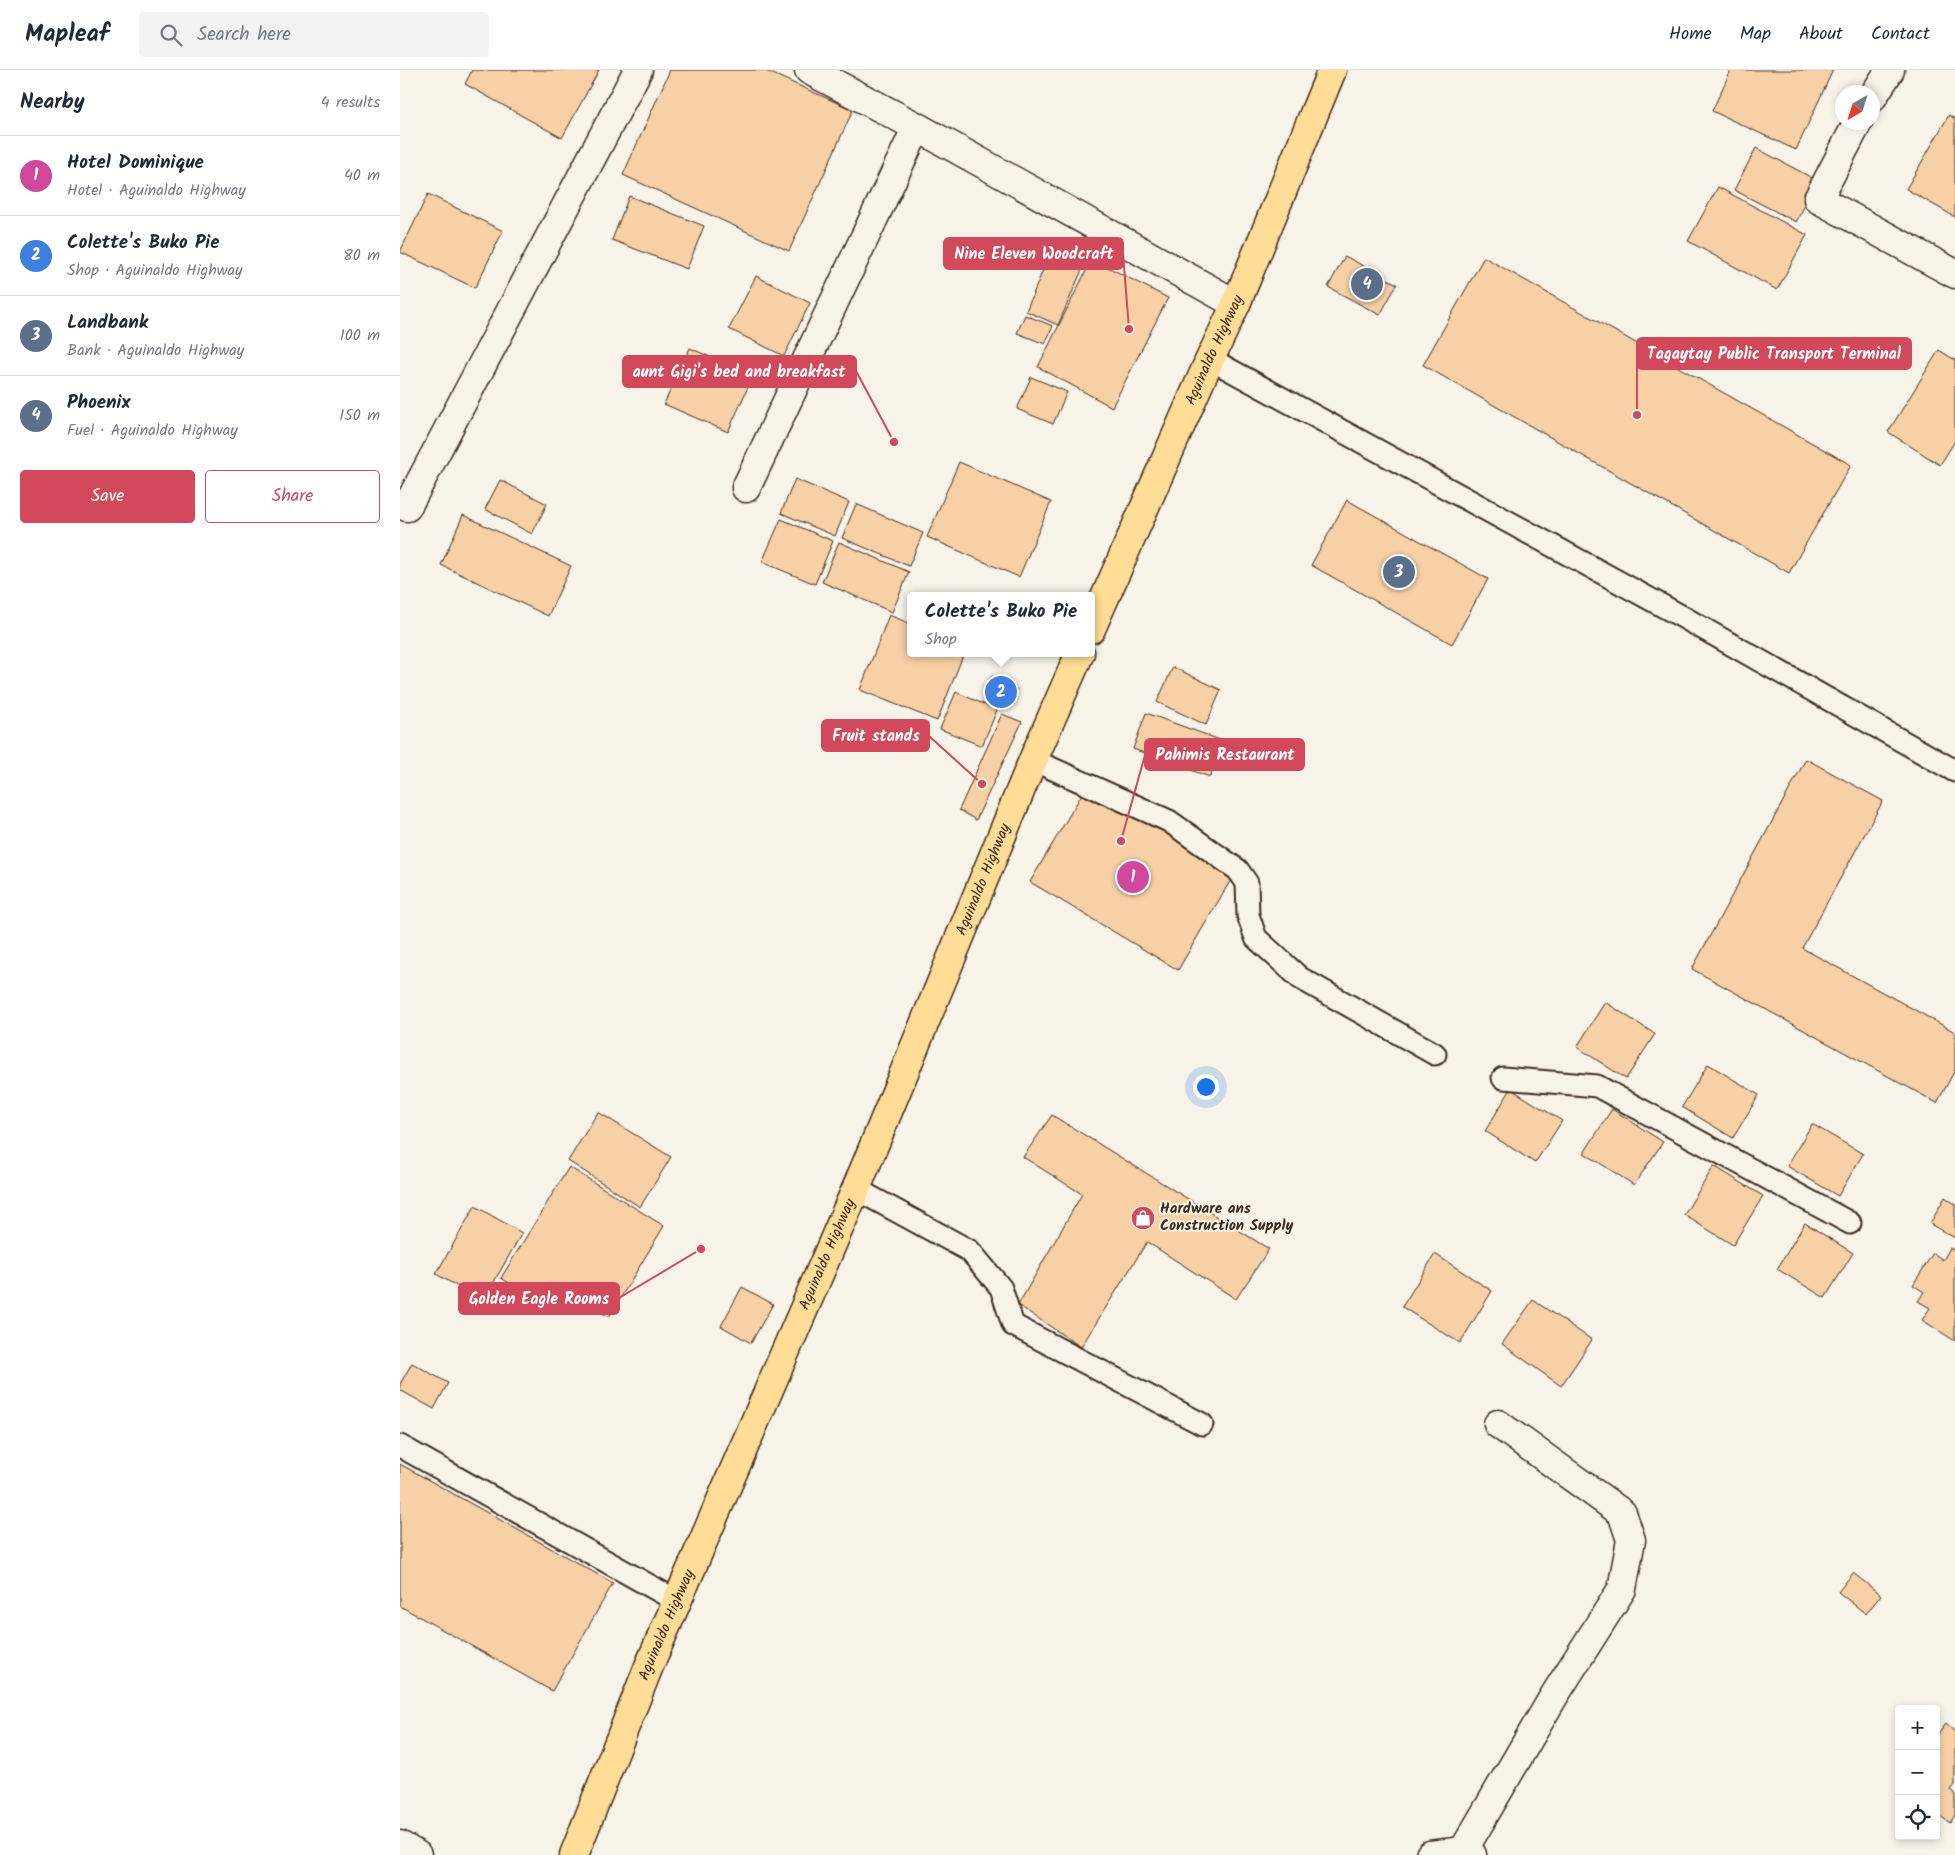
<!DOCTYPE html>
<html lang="en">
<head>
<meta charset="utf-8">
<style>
  body { margin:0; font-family:Kalam,sans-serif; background:#f2f2f3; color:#1f2937 }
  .controls { position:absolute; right:15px; bottom:15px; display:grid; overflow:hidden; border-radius:5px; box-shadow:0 2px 8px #0003 }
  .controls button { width:45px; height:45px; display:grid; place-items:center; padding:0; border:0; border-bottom:1px solid #e0e1e3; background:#fff; color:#1f2937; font:25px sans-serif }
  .compass { position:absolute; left:1435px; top:15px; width:45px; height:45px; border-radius:50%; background:#fff; box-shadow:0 2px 8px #0003; rotate:219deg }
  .you { position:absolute; left:805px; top:1016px; width:18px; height:18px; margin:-12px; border:4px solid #fff; border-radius:50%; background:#1a73e8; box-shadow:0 0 0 8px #1a73e833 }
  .badge { display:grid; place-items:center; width:32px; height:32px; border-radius:50%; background:#d1495b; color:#fff; font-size:16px; font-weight:700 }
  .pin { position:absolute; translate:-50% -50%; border:2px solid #fff; box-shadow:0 1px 5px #0006 }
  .popup { position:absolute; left:507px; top:522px; width:188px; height:65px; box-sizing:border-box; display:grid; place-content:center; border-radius:5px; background:#fff; filter:drop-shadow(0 1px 4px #0005); font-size:16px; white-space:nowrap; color:#747a83 }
  .popup b { font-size:19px; color:#1f2937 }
  .popup::after { content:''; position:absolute; left:50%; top:100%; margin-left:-10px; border:10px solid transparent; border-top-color:#fff }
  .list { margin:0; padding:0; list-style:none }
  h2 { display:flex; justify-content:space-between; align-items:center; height:65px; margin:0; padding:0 20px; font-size:21px }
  h2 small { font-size:16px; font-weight:400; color:#747a83 }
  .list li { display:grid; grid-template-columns:32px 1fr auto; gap:15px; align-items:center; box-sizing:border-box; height:80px; padding:0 20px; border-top:1px solid #e0e1e3 }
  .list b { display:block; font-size:19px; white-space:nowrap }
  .list p { margin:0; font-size:16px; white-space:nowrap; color:#747a83 }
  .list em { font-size:16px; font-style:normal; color:#747a83 }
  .actions { display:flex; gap:10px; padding:15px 20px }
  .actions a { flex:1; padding:11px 0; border:1px solid #d1495b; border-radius:5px; text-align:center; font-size:18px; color:#d1495b }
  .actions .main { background:#d1495b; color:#fff }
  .icon { flex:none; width:28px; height:28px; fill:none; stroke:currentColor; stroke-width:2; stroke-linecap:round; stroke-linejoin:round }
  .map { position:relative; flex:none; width:1555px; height:1785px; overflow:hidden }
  header { display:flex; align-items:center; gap:30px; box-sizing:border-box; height:70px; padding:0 25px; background:#fff; border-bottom:1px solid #e0e1e3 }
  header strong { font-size:24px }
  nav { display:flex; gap:28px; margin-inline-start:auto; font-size:18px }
  .search { width:350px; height:45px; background:#f2f2f3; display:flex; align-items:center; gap:12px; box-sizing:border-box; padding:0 18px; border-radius:5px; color:#747a83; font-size:19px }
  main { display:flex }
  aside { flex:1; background:#fff }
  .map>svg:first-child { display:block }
  .building { fill:#f7d0a6; stroke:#3b2a1e }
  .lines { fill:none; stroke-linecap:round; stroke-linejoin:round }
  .service-casing { stroke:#3b2a1e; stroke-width:25 }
  .minor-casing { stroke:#3b2a1e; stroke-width:31 }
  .primary-casing { stroke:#3b2a1e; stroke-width:31 }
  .service { stroke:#f7f3e8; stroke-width:21 }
  .minor { stroke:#f7f3e8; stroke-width:28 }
  .primary { stroke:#ffdd96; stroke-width:28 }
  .labels { text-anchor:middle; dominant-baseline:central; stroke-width:4; stroke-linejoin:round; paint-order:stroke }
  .street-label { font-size:15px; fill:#3b2a1e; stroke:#f7f3e8 }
  .poi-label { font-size:15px; font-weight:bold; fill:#3b2a1e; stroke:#f7f3e8; text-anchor:start }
  .leader { fill:none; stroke:#d1495b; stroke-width:2 }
  .callout-dot { fill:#d1495b; stroke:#f7f3e8; stroke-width:2 }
  .callout { fill:#d1495b; stroke:#d1495b; stroke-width:2 }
  .callout-label { font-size:16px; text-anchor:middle; font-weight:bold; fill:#fff }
</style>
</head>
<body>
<header>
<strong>Mapleaf</strong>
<div class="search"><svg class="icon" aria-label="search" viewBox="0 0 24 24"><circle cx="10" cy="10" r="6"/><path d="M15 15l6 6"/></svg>Search here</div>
<nav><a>Home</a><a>Map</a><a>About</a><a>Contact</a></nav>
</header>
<main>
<aside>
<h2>Nearby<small>4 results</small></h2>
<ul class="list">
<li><span class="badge" style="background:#d1479c">1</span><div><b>Hotel Dominique</b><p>Hotel · Aguinaldo Highway</p></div><em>40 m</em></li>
<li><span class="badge" style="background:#3f7fe0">2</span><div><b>Colette's Buko Pie</b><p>Shop · Aguinaldo Highway</p></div><em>80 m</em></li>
<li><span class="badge" style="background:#5c6f8a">3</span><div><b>Landbank</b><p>Bank · Aguinaldo Highway</p></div><em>100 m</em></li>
<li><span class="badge" style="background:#5c6f8a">4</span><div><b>Phoenix</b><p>Fuel · Aguinaldo Highway</p></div><em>150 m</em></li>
</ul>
<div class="actions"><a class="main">Save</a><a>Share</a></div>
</aside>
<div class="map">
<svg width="1555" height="1785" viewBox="0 0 1555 1785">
  <rect width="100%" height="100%" fill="#f7f3e8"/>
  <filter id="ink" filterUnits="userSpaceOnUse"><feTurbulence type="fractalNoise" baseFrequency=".02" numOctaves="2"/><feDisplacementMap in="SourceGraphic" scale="10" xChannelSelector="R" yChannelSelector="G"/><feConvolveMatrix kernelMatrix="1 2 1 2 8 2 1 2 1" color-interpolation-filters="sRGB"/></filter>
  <g filter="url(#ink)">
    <path class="building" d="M 72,0 L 199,0 L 162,68 L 65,14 Z
      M 270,0 L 364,0 L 453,40 L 389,181 L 223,105 Z
      M 1331,0 L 1433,0 L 1396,80 L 1312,41 Z
      M 1549,45 L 1555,49 L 1555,147 L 1506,119 Z
      M 1356,78 L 1418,111 L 1396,152 L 1334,120 Z
      M 1318,117 L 1407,165 L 1377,220 L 1288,171 Z
      M 28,124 L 103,161 L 75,218 L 0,182 Z
      M 229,126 L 304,156 L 287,199 L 212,170 Z
      M 655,171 L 688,186 L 658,255 L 626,241 Z
      M 945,186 L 997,214 L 980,245 L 928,217 Z
      M 1084,187 L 1451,395 L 1389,503 L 1023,295 Z
      M 692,189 L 768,228 L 712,337 L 638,297 Z
      M 356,206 L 410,233 L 384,286 L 329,259 Z
      M 625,245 L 653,256 L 645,274 L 617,263 Z
      M 290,278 L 353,306 L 328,362 L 264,334 Z
      M 1539,280 L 1555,290 L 1555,371 L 1540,395 L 1488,362 Z
      M 631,307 L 667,322 L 653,354 L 617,339 Z
      M 559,392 L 651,432 L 619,507 L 527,467 Z
      M 395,409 L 449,432 L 435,466 L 381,443 Z
      M 100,410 L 147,434 L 132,464 L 85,439 Z
      M 947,430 L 1088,509 L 1052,574 L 911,495 Z
      M 456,434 L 523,463 L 509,496 L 442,468 Z
      M 63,445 L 171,496 L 148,546 L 41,495 Z
      M 381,449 L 433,471 L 415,514 L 362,492 Z
      M 439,472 L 509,502 L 492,542 L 422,512 Z
      M 489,545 L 511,554 L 511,583 L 564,583 L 537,651 L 460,620 Z
      M 773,597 L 821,620 L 806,655 L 757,632 Z
      M 592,606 L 617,619 L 608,638 L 584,626 Z
      M 556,622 L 597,640 L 582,676 L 540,659 Z
      M 746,643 L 823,671 L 810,707 L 733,679 Z
      M 602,644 L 622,652 L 576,750 L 559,740 Z
      M 1406,689 L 1483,731 L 1402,878 L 1555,962 L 1555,1000 L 1537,1033 L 1292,899 Z
      M 686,717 L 836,801 L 778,900 L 630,812 Z
      M 1205,932 L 1255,964 L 1226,1009 L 1177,977 Z
      M 1308,994 L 1359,1025 L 1333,1068 L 1282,1037 Z
      M 1111,1019 L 1162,1051 L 1135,1093 L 1085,1061 Z
      M 1212,1039 L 1263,1072 L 1234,1115 L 1184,1083 Z
      M 198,1042 L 271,1087 L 240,1137 L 168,1091 Z
      M 652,1045 L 869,1179 L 836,1229 L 747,1172 L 681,1277 L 618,1235 L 682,1124 L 623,1087 Z
      M 1412,1054 L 1463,1084 L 1438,1126 L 1387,1096 Z
      M 1314,1096 L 1363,1126 L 1333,1175 L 1284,1145 Z
      M 169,1097 L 264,1156 L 209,1247 L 154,1214 L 142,1233 L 101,1208 Z
      M 1545,1127 L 1555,1134 L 1555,1168 L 1530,1154 Z
      M 75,1136 L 122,1163 L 83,1231 L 36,1204 Z
      M 1405,1153 L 1453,1183 L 1425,1228 L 1377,1199 Z
      M 1550,1178 L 1555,1181 L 1555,1271 L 1522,1250 L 1530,1238 L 1518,1231 L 1524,1222 L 1513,1215 L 1533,1183 L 1543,1190 Z
      M 1035,1184 L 1092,1221 L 1060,1273 L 1002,1237 Z
      M 342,1217 L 373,1234 L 351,1273 L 321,1256 Z
      M 1133,1230 L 1192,1270 L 1161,1316 L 1102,1274 Z
      M 12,1293 L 48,1313 L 34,1339 L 0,1320 L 0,1314 Z
      M 0,1394 L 213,1513 L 152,1621 L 0,1536 Z
      M 1453,1503 L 1481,1525 L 1466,1544 L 1438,1522 Z
      M 1546,1654 L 1555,1662 L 1555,1715 L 1551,1720 L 1555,1723 L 1555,1745 L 1550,1753 L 1536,1743 L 1536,1667 Z"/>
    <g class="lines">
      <g class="service-casing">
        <path id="service" d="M 810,289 L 1281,546 L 1555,701
          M 633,690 L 769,751 L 838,800 L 847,813 L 848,845 L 856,868 L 900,908 L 1035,984
          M 1103,1008 L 1197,1016 L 1450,1153
          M 456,1119 L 570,1181 L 601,1218 L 613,1255 L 802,1354
          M 0,1376 L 277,1531"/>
      </g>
      <g class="minor-casing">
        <path id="minor" d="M 409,0 L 517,57 L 836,234
          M 1472,28 L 1490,0
          M 1458,52 L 1418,129 L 1555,204
          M 346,418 L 517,57
          M 7,437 L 238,0
          M 0,1775 L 17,1785
          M 1063,1781 L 1154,1626 L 1222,1519 L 1231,1470 L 1222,1443 L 1098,1354
          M 1030,1785 L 1063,1781 L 1072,1785"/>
      </g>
      <g class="primary-casing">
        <g id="primary">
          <path id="s1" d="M 691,559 L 810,289 L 836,234 L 932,0"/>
          <path id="s2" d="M 174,1785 L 249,1596 L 456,1119 L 633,690 L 680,583"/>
        </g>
      </g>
      <use href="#service" class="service"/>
      <use href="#minor" class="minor"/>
      <use href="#primary" class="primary"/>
    </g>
  </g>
  <defs>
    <g id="shop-disc" transform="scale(1.25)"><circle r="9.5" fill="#d1495b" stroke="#f7f3e8"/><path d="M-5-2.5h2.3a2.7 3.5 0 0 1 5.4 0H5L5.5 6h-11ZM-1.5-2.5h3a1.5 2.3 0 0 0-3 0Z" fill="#fff"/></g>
  </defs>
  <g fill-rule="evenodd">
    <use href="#shop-disc" x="743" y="1148"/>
  </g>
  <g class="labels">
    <g class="street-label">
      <text stroke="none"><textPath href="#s1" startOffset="305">Aguinaldo Highway</textPath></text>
      <text stroke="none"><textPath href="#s2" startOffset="1058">Aguinaldo Highway</textPath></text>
      <text stroke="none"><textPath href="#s2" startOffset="652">Aguinaldo Highway</textPath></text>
      <text stroke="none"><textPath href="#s2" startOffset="248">Aguinaldo Highway</textPath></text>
    </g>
    <g class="poi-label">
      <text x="760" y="1139">Hardware ans<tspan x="760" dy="17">Construction Supply</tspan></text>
    </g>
  </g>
  <path class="leader" d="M729 259L723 183M1237 345L1237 284M494 372L456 301M582 714L529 666M721 771L745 685M301 1179L219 1228"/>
  <g class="callout-dot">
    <circle cx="729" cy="259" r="5"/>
    <circle cx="1237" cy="345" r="5"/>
    <circle cx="494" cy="372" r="5"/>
    <circle cx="582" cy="714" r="5"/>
    <circle cx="721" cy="771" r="5"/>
    <circle cx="301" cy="1179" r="5"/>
  </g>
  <g class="callout">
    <rect x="544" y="168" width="179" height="31" rx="5"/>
    <rect x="1237" y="268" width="274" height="31" rx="5"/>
    <rect x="223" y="286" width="233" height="31" rx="5"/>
    <rect x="422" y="650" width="107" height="31" rx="5"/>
    <rect x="745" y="669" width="159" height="31" rx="5"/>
    <rect x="59" y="1213" width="160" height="31" rx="5"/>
  </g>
  <g class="callout-label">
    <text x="634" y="189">Nine Eleven Woodcraft</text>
    <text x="1374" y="289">Tagaytay Public Transport Terminal</text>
    <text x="339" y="307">aunt Gigi's bed and breakfast</text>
    <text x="476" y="671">Fruit stands</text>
    <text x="825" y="690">Pahimis Restaurant</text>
    <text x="139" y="1234">Golden Eagle Rooms</text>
  </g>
</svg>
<div class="controls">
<button>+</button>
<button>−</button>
<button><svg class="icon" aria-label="locate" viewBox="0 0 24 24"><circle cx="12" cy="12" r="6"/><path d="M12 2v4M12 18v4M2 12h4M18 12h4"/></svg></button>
</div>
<svg class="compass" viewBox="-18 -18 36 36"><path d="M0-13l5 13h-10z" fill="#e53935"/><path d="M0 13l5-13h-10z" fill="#747a83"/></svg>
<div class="you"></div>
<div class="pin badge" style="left:733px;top:807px;background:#d1479c">1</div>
<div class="pin badge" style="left:601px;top:622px;background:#3f7fe0">2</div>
<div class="popup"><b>Colette's Buko Pie</b>Shop</div>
<div class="pin badge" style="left:999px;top:502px;background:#5c6f8a">3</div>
<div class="pin badge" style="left:967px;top:214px;background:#5c6f8a">4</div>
</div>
</main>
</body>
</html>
